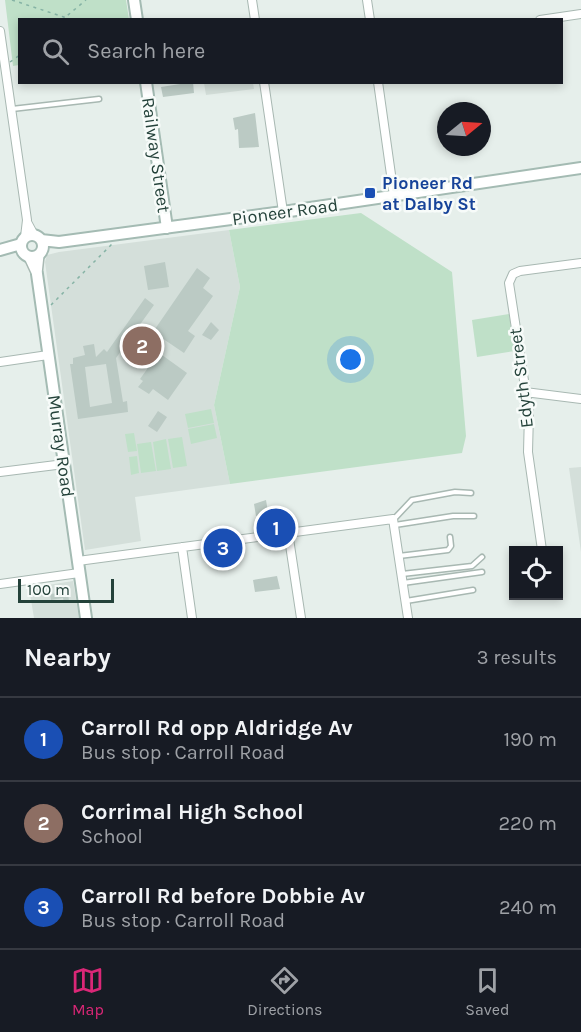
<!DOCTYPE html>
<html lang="en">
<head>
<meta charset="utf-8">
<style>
  body { margin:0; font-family:Karla,sans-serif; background:#242831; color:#f1f3f6 }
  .controls { position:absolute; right:18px; bottom:18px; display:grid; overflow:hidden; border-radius:0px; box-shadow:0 3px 9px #0003 }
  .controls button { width:54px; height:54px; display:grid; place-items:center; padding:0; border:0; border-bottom:2px solid #363941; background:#171b24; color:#f1f3f6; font:30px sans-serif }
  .compass { position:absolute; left:437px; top:102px; width:54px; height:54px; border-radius:50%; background:#171b24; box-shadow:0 3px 9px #0003; rotate:72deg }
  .scale { position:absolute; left:18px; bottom:15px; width:96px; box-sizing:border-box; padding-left:6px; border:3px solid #24423a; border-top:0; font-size:16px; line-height:21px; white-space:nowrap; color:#24423a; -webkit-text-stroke:4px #f7fbf9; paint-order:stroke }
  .you { position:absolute; left:351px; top:360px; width:21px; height:21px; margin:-15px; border:4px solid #fff; border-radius:50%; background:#1a73e8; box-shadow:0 0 0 9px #1a73e833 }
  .badge { display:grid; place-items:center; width:39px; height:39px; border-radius:50%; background:#db2777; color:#fff; font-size:20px; font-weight:700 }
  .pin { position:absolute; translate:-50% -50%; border:3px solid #fff; box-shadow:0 2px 6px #0006 }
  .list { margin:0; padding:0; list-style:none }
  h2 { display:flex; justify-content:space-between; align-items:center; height:78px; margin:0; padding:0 24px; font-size:26px }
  h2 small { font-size:20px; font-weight:400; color:#9ea1a6 }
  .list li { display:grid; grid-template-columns:39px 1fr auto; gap:18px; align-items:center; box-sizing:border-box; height:84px; padding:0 24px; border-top:2px solid #363941 }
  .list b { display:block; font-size:22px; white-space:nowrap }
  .list p { margin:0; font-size:20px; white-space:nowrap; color:#9ea1a6 }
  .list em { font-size:20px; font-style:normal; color:#9ea1a6 }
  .icon { flex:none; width:33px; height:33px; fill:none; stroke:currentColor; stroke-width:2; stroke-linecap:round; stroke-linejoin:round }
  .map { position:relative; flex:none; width:581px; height:618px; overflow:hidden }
  .search { position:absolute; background:#171b24; box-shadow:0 3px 9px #0003; left:18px; right:18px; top:18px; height:66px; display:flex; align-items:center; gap:15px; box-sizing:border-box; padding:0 21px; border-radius:0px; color:#9ea1a6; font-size:22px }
  .sheet { height:330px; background:#171b24 }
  nav { display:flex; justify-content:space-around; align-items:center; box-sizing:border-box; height:84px; border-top:2px solid #363941; background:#171b24; font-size:16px; color:#9ea1a6 }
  nav a { display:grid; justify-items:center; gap:3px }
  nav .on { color:#db2777 }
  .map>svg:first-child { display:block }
  .built { fill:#d4dfda }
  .green { fill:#bfe0c8 }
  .building { fill:#bbcac4; fill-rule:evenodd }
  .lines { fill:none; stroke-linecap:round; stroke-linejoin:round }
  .service-casing { stroke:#a8b8b2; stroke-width:7 }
  .minor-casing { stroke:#a8b8b2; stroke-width:10 }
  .tertiary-casing { stroke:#a8b8b2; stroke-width:12 }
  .secondary-casing { stroke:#a4bbb3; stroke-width:14 }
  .path { stroke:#86b3a5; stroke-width:1.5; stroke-dasharray:3 4.5; stroke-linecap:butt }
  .service { stroke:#fff; stroke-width:4 }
  .minor { stroke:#fff; stroke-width:8 }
  .tertiary { stroke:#fff; stroke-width:9 }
  .secondary { stroke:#fff; stroke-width:10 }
  .transit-dot { fill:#1a4fb4; stroke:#f7fbf9; stroke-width:2 }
  .labels { text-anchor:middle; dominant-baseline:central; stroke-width:5; stroke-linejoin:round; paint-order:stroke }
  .street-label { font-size:18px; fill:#24423a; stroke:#f7fbf9 }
  .transit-label { font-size:18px; font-weight:bold; fill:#164399; stroke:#f7fbf9; text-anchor:start }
</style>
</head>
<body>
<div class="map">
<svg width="581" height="618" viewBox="0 0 581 618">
  <rect width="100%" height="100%" fill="#e6efeb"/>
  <path class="built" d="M 204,83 L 253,83 L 254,89 L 206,95 Z
    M 229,230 L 240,287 L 214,405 L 230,484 L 135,497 L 141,541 L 85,550 L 45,262 L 47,255 L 59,252 Z
    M 581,467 L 581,552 L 569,468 Z
    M 73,581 L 79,618 L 34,618 L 29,588 Z"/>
  <path class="green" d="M 5,0 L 126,0 L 129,19 L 20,20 L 19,65 L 13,66 Z
    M 361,213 L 452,272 L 466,436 L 462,453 L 230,484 L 214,405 L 240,287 L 229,230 Z
    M 509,314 L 515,351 L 477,357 L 472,320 Z
    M 211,409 L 214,423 L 188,428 L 185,414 Z
    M 214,424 L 217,438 L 191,444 L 188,429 Z
    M 134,433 L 137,451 L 128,452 L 125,434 Z
    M 182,437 L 187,466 L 173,468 L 168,439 Z
    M 166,439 L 171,469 L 157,471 L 153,442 Z
    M 151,442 L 156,471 L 141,473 L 137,444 Z
    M 137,456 L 139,473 L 131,475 L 129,457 Z"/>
  <path class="building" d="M 193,82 L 194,93 L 163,97 L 161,87 Z
    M 255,113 L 259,147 L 239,148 L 238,129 L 235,130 L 233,118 Z
    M 165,262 L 169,287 L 148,290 L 144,266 Z
    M 197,268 L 210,278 L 203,288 L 213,296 L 188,331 L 195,336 L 184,353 L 153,332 Z
    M 145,298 L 154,305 L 116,358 L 123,402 L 127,401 L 128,412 L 78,419 L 70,364 L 73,364 L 73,358 L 85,355 L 83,346 L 94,344 L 96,357 L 104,349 L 107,352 ZM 106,364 L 112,403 L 90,407 L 85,367 Z
    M 211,322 L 219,330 L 211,340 L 202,335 Z
    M 162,355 L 187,373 L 168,400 L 153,389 L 149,394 L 138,387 L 143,381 L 140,379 L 155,358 L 158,360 Z
    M 158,411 L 167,417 L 157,432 L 148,426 Z
    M 266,500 L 269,518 L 264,519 L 263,515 L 256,516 L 254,504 Z
    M 277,576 L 280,589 L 255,592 L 253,580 Z
    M 68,592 L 69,602 L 64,603 L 63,598 L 51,600 L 50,594 Z"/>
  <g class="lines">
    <g class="service-casing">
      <path id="service" d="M 12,109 L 99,99
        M 394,519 L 412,500 L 455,492 L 471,493
        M 395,525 L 453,516 L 474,516
        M 399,556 L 448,550 L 451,546 L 450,537
        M 402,574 L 472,566 L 482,557
        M 403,583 L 482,572
        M 406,601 L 473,590"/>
    </g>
    <g class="minor-casing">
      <path id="minor" d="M 252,0 L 255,20
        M 367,0 L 370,20
        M 540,20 L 581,14
        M 0,31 L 27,220 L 25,237
        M 264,82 L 283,212
        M 378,82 L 394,196
        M 27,222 L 34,235
        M 0,362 L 48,355
        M 525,392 L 581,399
        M 0,472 L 64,464
        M 288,532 L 301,618
        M 182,547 L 192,618
        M 542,550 L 528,452 L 529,413 L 509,283 L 513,274 L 520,271 L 581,263
        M 78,561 L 393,519 L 408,618
        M 0,584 L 79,573"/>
    </g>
    <g class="tertiary-casing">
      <path id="tertiary" d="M 29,257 L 36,272
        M 37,274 L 39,255"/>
    </g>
    <g class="secondary-casing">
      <path id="secondary" d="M 134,0 L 137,20
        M 146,82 L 167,228
        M21 246a11 11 0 1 1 22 0a11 11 0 1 1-22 0Z
        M 41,240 L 59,242 L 283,212 L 581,168
        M 0,250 L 21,244
        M 37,274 L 86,618"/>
    </g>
    <path class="path" d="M 12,0 L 73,20
      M 62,20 L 86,0
      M 10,62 L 20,55
      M 51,305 L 113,243"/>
    <use href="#service" class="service"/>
    <use href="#minor" class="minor"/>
    <use href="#tertiary" class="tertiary"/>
    <use href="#secondary" class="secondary"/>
  </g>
  <rect class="transit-dot" x="364" y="187" width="12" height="12" rx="3"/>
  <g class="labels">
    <g class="street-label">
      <text transform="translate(156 155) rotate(82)">Railway Street</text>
      <text transform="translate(285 212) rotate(-8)">Pioneer Road</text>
      <text transform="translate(521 378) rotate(-97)">Edyth Street</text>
      <text transform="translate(61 446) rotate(82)">Murray Road</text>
    </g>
    <g class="transit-label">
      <text x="382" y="183">Pioneer Rd<tspan x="382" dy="21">at Dalby St</tspan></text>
    </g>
  </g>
</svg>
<div class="controls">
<button><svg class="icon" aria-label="locate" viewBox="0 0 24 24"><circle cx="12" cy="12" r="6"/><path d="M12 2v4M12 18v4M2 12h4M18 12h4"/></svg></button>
</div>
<svg class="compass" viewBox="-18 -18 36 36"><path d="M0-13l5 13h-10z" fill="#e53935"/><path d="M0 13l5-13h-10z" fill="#9ea1a6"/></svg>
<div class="scale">100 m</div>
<div class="you"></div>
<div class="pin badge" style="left:276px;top:528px;background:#1a4fb4">1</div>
<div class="pin badge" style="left:142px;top:346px;background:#8d6e63">2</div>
<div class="pin badge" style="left:223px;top:548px;background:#1a4fb4">3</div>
<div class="search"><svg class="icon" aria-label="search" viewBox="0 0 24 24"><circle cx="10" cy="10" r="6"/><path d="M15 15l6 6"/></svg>Search here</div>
</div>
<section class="sheet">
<h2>Nearby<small>3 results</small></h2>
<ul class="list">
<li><span class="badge" style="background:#1a4fb4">1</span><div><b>Carroll Rd opp Aldridge Av</b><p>Bus stop · Carroll Road</p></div><em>190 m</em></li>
<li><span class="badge" style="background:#8d6e63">2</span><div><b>Corrimal High School</b><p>School</p></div><em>220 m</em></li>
<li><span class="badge" style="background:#1a4fb4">3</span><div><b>Carroll Rd before Dobbie Av</b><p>Bus stop · Carroll Road</p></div><em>240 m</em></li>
</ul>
</section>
<nav>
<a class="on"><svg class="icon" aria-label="map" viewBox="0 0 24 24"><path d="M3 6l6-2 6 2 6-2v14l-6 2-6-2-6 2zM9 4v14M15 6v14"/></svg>Map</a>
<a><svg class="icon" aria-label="directions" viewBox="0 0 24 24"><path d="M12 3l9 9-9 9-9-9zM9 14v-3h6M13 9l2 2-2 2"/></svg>Directions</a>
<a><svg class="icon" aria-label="saved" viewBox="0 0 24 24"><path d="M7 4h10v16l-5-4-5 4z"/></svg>Saved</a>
</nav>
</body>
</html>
